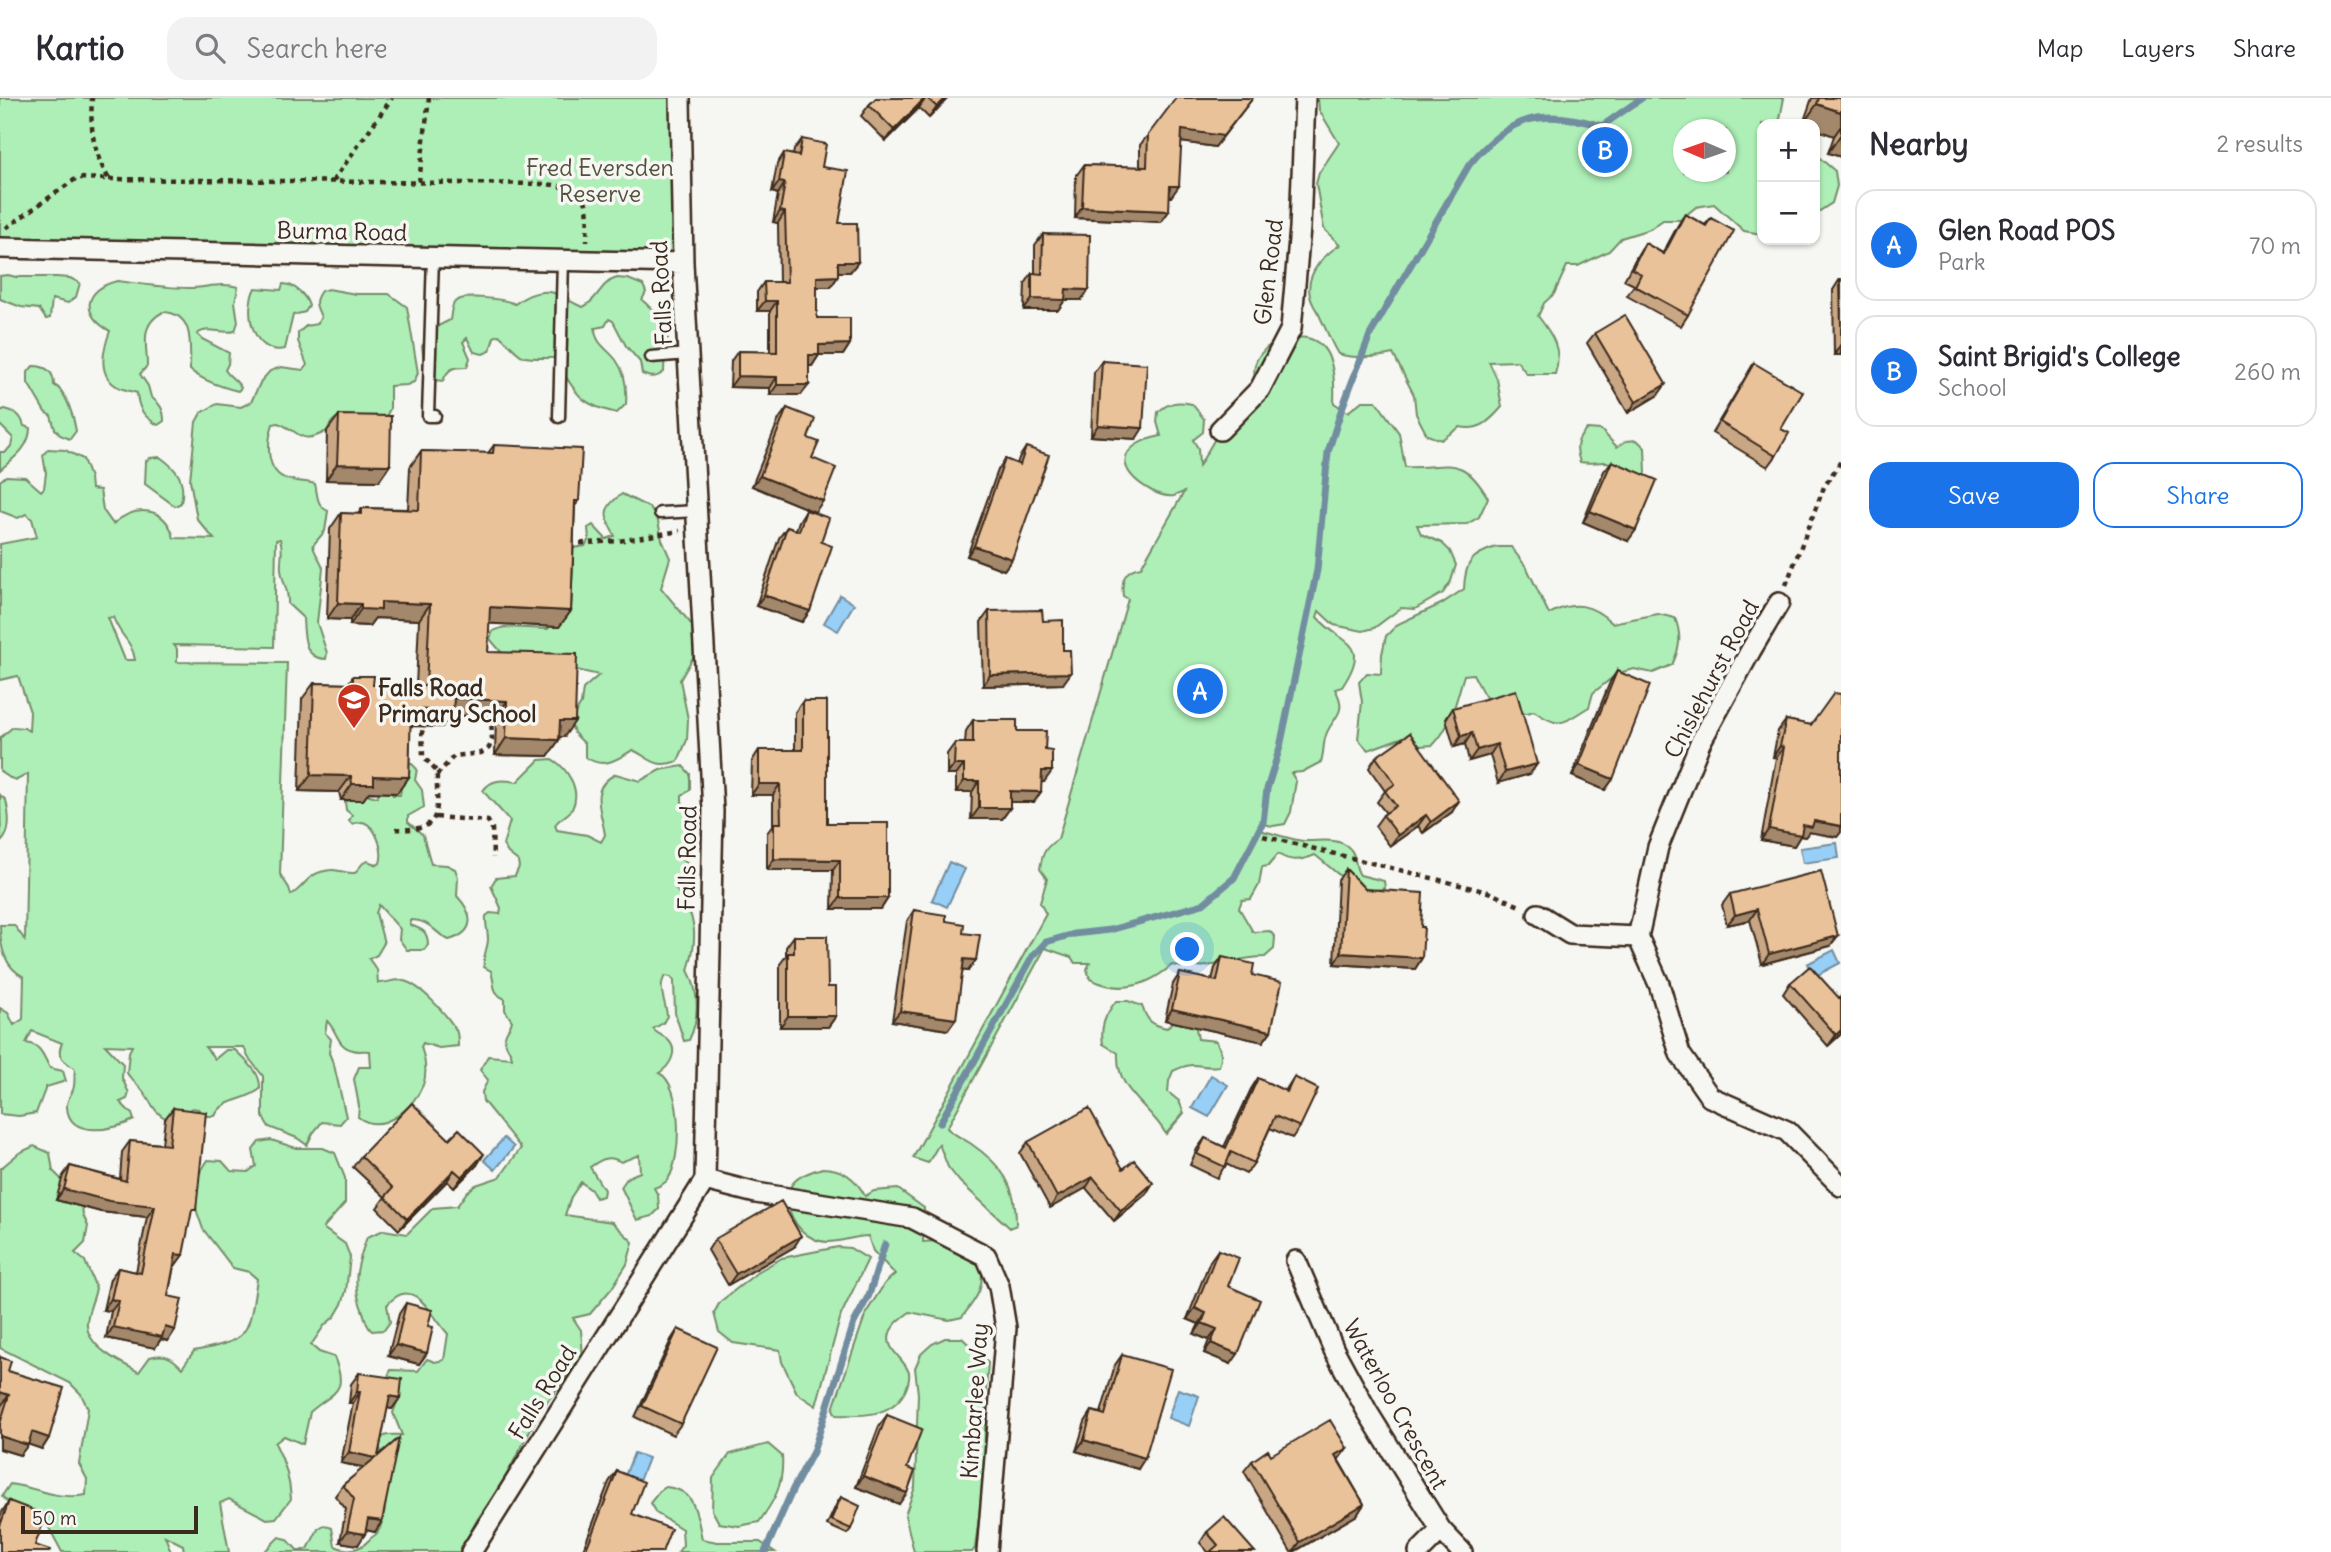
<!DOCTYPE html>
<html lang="en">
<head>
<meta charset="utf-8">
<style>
  body { margin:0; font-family:Delius,sans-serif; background:#f2f2f3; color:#2b2b33 }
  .controls { position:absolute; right:21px; top:21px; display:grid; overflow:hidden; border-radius:14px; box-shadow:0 2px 5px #0004 }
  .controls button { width:63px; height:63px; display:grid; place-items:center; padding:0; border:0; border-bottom:2px solid #e1e1e2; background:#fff; color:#2b2b33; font:35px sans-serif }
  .compass { position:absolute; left:1673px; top:21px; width:63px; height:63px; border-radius:50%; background:#fff; box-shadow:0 2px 5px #0004; rotate:272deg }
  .scale { position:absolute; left:21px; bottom:18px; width:177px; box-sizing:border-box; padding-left:7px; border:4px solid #3b2a1e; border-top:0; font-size:19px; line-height:24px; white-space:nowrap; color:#3b2a1e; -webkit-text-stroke:5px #f6f6f2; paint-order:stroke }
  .you { position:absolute; left:1188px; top:852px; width:24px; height:24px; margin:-18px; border:5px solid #fff; border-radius:50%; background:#1a73e8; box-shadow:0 0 0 10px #1a73e833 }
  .badge { display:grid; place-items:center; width:46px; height:46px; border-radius:50%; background:#1a73e8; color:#fff; font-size:23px; font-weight:700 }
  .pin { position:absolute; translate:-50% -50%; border:4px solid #fff; box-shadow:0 2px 7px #0006 }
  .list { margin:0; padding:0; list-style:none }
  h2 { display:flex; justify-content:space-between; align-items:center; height:91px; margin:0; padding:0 28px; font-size:30px }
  h2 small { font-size:23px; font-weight:400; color:#7c7c81 }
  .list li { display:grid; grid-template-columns:46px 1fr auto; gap:21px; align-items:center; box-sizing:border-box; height:112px; margin:0 14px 14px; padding:0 14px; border:2px solid #e1e1e2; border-radius:21px }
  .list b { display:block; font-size:26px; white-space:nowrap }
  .list p { margin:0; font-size:23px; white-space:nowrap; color:#7c7c81 }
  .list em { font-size:23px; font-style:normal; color:#7c7c81 }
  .actions { display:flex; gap:14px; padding:21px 28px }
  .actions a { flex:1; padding:16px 0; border:2px solid #1a73e8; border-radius:21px; text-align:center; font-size:24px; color:#1a73e8 }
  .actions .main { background:#1a73e8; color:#fff }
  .icon { flex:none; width:38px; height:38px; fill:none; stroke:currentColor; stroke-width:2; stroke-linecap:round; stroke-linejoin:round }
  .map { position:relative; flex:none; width:1841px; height:1454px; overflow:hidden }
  header { display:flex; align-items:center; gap:42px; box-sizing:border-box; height:98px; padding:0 35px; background:#fff; border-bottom:2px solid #e1e1e2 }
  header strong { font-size:33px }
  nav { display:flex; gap:38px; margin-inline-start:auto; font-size:24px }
  .search { width:490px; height:63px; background:#f2f2f3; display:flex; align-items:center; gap:18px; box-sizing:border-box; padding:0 24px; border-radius:21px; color:#7c7c81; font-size:26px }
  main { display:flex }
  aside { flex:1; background:#fff }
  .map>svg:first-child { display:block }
  .green { fill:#aeefb7; stroke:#748c6a; stroke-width:2; fill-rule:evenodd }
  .water { fill:#97cff6; stroke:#728da0; stroke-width:2 }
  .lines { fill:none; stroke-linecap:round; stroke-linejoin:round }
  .stream { stroke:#728da0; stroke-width:7 }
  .lane-casing { stroke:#3b2a1e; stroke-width:15 }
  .street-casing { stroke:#3b2a1e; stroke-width:24 }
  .path { stroke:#3b2a1e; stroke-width:4.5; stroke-dasharray:5 5; stroke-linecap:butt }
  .lane { stroke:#f6f6f2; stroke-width:10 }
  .street { stroke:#f6f6f2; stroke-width:19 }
  .wall { fill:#c9a784; stroke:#3b2a1e; stroke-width:2 }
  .shaded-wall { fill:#a4886c; stroke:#3b2a1e; stroke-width:2 }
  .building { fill:#eac29a; stroke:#3b2a1e; stroke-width:2 }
  .labels { text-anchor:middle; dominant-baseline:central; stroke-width:7; stroke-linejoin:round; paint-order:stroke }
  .park-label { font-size:23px; fill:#52513d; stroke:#f6f6f2 }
  .street-label { font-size:23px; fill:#3b2a1e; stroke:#f6f6f2 }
  .poi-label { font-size:23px; font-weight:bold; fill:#3b2a1e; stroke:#f6f6f2; text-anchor:start }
</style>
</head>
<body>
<header>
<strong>Kartio</strong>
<div class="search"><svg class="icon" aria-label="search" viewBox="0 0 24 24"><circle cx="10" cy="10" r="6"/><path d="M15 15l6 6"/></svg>Search here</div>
<nav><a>Map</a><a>Layers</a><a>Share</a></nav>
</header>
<main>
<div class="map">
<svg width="1841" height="1454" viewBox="0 0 1841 1454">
  <rect width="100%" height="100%" fill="#f6f6f2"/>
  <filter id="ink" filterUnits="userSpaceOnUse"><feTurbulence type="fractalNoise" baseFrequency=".0143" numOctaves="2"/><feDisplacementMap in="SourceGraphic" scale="14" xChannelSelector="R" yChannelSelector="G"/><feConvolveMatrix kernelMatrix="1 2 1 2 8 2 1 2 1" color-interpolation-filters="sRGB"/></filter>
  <g filter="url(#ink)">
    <path class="green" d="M 0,0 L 680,0 L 683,165 L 0,150 Z
      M 1318,0 L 1784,0 L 1779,26 L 1762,26 L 1762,136 L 1744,133 L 1714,106 L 1696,109 L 1680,122 L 1663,122 L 1650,131 L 1621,140 L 1609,153 L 1578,168 L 1567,168 L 1554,196 L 1544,205 L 1538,218 C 1552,236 1563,252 1555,276 L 1527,276 L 1517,263 L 1489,264 L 1497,281 L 1502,309 C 1489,324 1480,333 1460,329 L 1441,342 L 1427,337 L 1416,316 L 1414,297 L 1393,256 C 1374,260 1357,261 1338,256 C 1331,245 1327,233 1321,221 C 1319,215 1315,211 1313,206 C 1301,182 1320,159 1340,147 L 1324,131 L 1316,86 L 1319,75 L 1339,45 L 1319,12 ZM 1684,32 L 1726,32 L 1726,74 L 1684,74 Z
      M 1815,56 L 1835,73 L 1837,88 L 1832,105 L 1815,116 Z
      M 8,177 L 16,179 L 56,179 L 70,180 L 80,185 L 76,199 L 68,205 L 52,201 L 50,220 L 46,221 L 39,211 L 21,209 L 0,201 L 0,178 Z
      M 617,180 L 628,181 L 643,187 L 646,194 L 642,202 L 662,220 L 662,229 L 667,235 L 668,243 L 665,246 L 664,274 C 656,280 652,280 642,276 L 640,264 L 626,248 L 613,223 L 609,221 L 605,228 L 595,230 C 595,246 608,251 616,262 C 625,274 627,292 626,306 L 617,315 C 575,306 576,292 554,260 C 514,260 527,262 499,237 L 494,239 L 490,253 L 483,256 L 474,254 L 467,240 L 463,244 L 470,260 L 467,269 C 453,269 448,270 443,283 L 435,282 L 424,266 L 422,248 L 436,229 L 450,222 C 451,218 451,209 454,205 C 461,195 505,201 515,206 C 526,197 543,190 557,196 C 566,199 573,206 583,209 C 599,202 599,185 617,180 Z
      M 117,183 C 141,186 165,190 189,190 C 206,190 221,184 238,189 L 235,204 L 238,224 L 235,233 C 222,237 209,227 197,236 L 202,241 L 229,255 L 228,266 L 225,272 C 230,280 237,282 241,290 L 238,293 C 222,289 203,283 190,272 C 190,248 195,215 163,214 C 139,227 147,245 147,268 L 140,276 L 148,288 L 151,299 C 160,306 164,311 164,323 L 158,327 C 144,319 138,311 137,295 C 131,293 125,292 120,290 C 96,279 103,252 110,233 C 79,216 85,191 117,183 Z
      M 283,186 C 294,186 306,197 309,208 L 305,214 L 293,217 L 285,251 C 253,258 243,213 255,190 L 281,192 Z
      M 328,191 L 356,196 L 389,196 L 407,209 L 418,275 L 414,284 L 407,287 L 390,288 L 390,311 L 385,320 L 341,318 C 333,321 330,325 327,333 C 299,348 302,334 278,325 L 273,326 C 267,344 265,374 287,381 C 296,384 306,383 315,386 C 318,398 316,407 328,413 L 325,433 L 313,447 C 314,456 321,461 323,470 L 317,525 L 327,555 L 326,561 C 303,561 304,537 303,520 L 288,506 C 289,491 282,484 281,471 C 280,460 284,453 280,441 L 276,442 L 274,549 L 174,547 L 177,551 L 177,564 L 287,565 L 280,776 L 289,790 L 291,797 C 306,788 307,774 331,772 C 339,771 346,776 355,775 L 363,765 L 368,763 L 377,767 L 380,765 C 384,754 377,728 363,724 C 362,724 353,725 352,726 L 349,723 L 352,717 L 346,712 L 345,704 L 366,696 L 377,699 L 381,692 L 388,691 L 393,697 L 400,697 L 405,665 L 411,665 L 417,671 L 415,682 L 422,692 L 424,709 L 408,718 L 408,724 L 423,737 L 431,766 L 447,767 L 455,771 L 458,779 L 457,798 C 473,815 477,834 449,842 C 434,835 431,822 410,822 L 410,827 C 422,831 428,833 428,847 L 424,852 L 407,852 L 399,841 L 400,831 L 379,807 L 376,815 L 384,845 L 377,857 L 369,861 L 377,872 L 378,885 C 387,886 394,880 404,883 C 421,887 447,917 456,932 C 458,936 458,943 458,948 L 439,950 L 423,945 L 421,949 C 425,961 428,974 423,987 C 414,1009 383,1038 358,1019 L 359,1008 L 354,981 L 359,969 L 371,969 L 370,953 C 364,952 358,954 353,952 C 337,949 337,932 327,923 L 325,935 L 331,941 L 329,955 L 334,967 L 346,1019 L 340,1026 L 322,1024 L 313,1035 L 307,1047 L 297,1040 L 269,1029 L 263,1019 L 263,978 L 248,959 L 244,949 L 205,949 L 215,961 L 226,952 L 235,952 C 247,964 261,974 260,991 C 245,1004 224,999 215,1018 L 205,1018 L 198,1011 L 192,1010 L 172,1022 C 155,1019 152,1004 142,992 C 137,986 131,982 127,975 L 129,954 L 132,948 L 105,947 L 123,966 L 122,980 L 129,995 L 127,1001 L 120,1004 L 132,1016 L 134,1022 C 116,1031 69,1042 67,1009 C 66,1001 73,996 74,988 C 75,983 74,977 75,971 C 65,963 55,960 62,945 L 32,933 L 26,945 C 42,947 43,958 50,970 L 63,973 L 66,983 L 46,989 L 36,1015 L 19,1018 L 0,1016 L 0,910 L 8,915 L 14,927 L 23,921 L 24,879 C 4,869 0,848 0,827 L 14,827 L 25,842 L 28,676 L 17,682 L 10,680 L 0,673 L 0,640 L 13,629 L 24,630 L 29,633 L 30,614 L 18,578 L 0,582 L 0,446 L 37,439 L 32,421 L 26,416 L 18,420 L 0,413 L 0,383 L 6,378 L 25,379 L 41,393 L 44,390 L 46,375 L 43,357 L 48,351 L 65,352 L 83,361 L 90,380 L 91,391 L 100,392 L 103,412 L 113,426 C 135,407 165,407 174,440 L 214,441 L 197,421 L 190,382 L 196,324 L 201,315 L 217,306 L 241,309 L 251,304 L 261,283 L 270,273 L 281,269 L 303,272 L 307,267 L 298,243 L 298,235 L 306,228 L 317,226 L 321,219 C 316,207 313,204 321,193 ZM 113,519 C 120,539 132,542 135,562 L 125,562 L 108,520 Z
      M 1279,240 C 1287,240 1298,238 1307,240 C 1335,246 1335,283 1334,305 L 1348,314 L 1362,303 L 1376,303 L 1399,335 L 1405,369 C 1448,371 1461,354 1488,400 L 1479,419 L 1467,426 L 1417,427 L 1421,436 L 1442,445 L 1450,453 L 1456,467 L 1451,483 L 1443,495 L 1415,511 L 1401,510 L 1374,530 L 1363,533 L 1334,527 L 1319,513 L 1317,519 C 1342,548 1373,542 1342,589 L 1335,591 C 1349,616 1332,619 1326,637 C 1323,645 1324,655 1321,664 L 1302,674 L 1291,675 L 1296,683 L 1291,714 L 1285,726 L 1273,728 L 1262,726 L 1260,732 C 1271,735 1293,742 1304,743 C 1319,744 1340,738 1351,752 C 1357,759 1354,769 1360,777 L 1384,783 L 1385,790 C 1357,800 1335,772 1315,757 C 1301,763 1290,764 1278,756 L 1268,768 L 1262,769 L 1259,787 L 1251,801 L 1242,802 L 1239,810 L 1253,834 L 1270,833 L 1275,839 L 1274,851 L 1265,859 C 1233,859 1204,875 1172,867 C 1148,888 1120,896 1090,881 L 1087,871 L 1090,865 L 1075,865 L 1071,859 L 1045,850 L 947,1030 C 954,1037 962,1040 970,1045 C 1002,1067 1017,1087 1016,1127 L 1010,1130 L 960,1084 L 948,1069 L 939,1046 L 928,1065 L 913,1060 L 1046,816 L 1040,805 L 1047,781 L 1040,771 C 1042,756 1045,749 1058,741 L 1128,501 L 1123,498 C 1121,483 1124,471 1141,469 L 1184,394 C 1180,395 1177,397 1174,398 C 1167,399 1158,396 1152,393 C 1113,372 1118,346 1161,338 L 1157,324 L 1158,314 C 1169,304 1177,303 1192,306 L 1204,321 L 1203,334 L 1193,342 L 1198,350 L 1199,368 L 1220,332 L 1259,291 C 1247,266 1259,254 1279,240 Z
      M 33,268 C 46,268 54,273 54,287 C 66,292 74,320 76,333 L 70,341 L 60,337 L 55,331 L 51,318 L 45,314 L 28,285 L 28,274 Z
      M 5,311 C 16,314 21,317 24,328 L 30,330 C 30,349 14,360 0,372 L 0,354 L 6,354 L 11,348 L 13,340 L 0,327 L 0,313 Z
      M 1587,331 L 1601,332 L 1617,349 L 1626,343 L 1637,342 L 1645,350 L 1646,375 L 1637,380 C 1628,374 1615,364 1604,364 C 1595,364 1589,366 1580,364 C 1575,349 1576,342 1587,331 Z
      M 160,359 C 177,371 186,382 181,405 L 175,408 L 145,386 L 146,363 L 150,360 Z
      M 622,396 L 650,410 L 658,423 L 662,442 L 670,460 L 661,490 L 697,533 L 695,556 L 680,582 L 688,621 L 687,642 L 678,663 C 653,671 652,661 633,652 C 616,661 605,672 585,659 L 585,646 L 574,635 L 571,625 L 573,618 L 581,606 L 583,591 L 599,577 L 502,555 L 490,541 L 493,533 L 504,529 L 548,531 L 555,515 L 569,442 L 574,450 L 585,448 L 589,441 L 588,430 L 593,427 L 606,441 L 615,438 C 604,419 601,410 622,396 Z
      M 1496,449 L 1511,449 L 1527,470 L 1549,516 C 1574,502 1592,506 1612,525 L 1658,516 L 1675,520 C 1682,538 1680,550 1672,567 L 1653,575 L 1634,571 L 1618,575 L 1593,595 L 1589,609 C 1562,625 1561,632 1534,613 C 1525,616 1521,616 1512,614 C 1485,607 1486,600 1473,576 L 1464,577 C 1456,602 1452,628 1433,647 L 1420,648 L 1409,637 L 1368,652 L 1358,641 L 1362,604 L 1359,584 L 1367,575 L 1381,576 L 1382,556 L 1386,538 L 1398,526 L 1441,506 L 1464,491 C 1465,464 1471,457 1496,449 Z
      M 552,661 C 567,670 582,692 572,711 C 568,718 560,719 555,727 L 557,732 L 587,737 L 601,744 L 605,737 C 602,713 587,690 616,676 L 640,683 L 660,672 L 683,668 L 690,676 L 690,692 L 682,697 L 682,704 L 694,718 L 695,741 L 688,749 L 675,758 L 687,765 L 688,780 L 676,791 C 697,817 698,841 688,872 C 699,893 700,920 689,942 L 684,943 L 675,915 L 674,883 L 671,879 L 665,878 C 657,890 666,904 667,918 L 663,925 L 653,931 C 657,936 662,937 667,941 C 680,952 670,968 659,975 C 683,986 682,1062 668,1081 C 665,1086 660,1088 654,1090 L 658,1097 L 659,1111 L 652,1118 L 637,1122 L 621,1089 L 628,1079 L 640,1074 L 639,1057 L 621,1064 C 608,1056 601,1062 590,1069 L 604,1092 L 603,1098 L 596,1100 L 591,1092 L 581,1084 L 571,1099 L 565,1117 L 612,1124 L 633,1144 L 627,1166 L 612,1190 L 590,1216 L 573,1220 L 581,1232 L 583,1258 L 540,1313 L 503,1384 L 477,1422 L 460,1454 L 264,1454 L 279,1439 L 287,1441 L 298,1453 L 308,1451 L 318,1431 L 324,1427 L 332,1430 L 335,1448 C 348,1454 360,1452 369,1442 C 371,1439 375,1438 377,1435 C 386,1424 390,1373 385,1360 C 383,1355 378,1352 379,1345 C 382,1334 394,1337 402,1337 L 393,1315 L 399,1299 C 392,1290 383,1283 391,1272 L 418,1273 L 427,1261 L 435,1264 L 444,1262 L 448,1236 C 431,1217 413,1175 387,1207 L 390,1224 L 384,1232 L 372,1233 C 365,1227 366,1221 363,1214 C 351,1185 357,1167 367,1139 L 384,1132 L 407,1136 L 433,1110 L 457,1108 L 467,1094 L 476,1087 L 500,1079 L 521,1050 L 483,1003 L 482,994 L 488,982 L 480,972 L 488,958 L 512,960 C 511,952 503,947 505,938 C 506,932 511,929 512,923 L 505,912 L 505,901 C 491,895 495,885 491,873 L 484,869 C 482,858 488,851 488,841 C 488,833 485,826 486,818 L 490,815 L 500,816 L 501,810 L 491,788 L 496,780 L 515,778 L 519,769 L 518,763 L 508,755 L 503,747 L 510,723 L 483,693 C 491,680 503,682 517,684 L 539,662 Z
      M 0,697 L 6,702 C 9,716 12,734 1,744 Z
      M 1116,903 L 1128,903 L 1142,908 C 1147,923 1152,927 1167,930 L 1173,923 L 1195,925 L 1198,941 L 1216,943 C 1221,952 1223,959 1219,968 C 1198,971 1197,961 1173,973 L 1169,983 L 1168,994 L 1179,1003 L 1184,1015 L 1166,1036 C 1149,1006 1116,994 1118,955 L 1103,946 C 1100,929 1105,917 1116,903 Z
      M 271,1042 L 296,1050 L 323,1050 L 335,1055 L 345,1080 L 345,1105 L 323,1130 L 345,1146 L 350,1159 L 346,1193 L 342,1206 L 335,1218 L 324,1228 L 311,1247 L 319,1254 L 334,1259 C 349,1295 334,1293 310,1314 L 303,1346 L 284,1338 L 275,1345 C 285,1364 290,1380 291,1401 L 276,1420 L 267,1421 L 229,1401 L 220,1405 L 229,1454 L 184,1454 L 183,1447 L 165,1438 L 171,1454 L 62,1454 L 48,1428 L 32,1417 L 14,1411 L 2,1398 L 10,1386 C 39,1390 55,1402 86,1397 L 87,1381 L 79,1366 L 88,1311 L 81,1296 L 70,1285 L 0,1250 L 0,1071 L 19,1055 L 34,1048 L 50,1055 L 53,1073 L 81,1101 L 83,1117 L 88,1128 L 85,1145 L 75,1155 L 85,1163 L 96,1190 C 94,1203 86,1215 87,1228 C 89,1250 121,1265 139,1274 L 150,1259 C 165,1255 172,1259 182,1270 L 194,1253 C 253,1242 248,1235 257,1181 L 249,1174 L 233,1170 L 203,1131 L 197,1114 L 192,1087 L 208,1062 L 222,1063 L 231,1073 L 248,1074 L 256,1068 L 253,1052 L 259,1044 Z
      M 822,1070 C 842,1070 856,1080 865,1098 L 874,1093 L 898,1091 L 924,1110 L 923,1144 L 936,1143 L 980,1163 C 986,1188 978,1199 962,1219 L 949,1222 L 910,1214 C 895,1224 879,1238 897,1257 C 901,1262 907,1268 909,1275 C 910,1281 907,1290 904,1295 C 890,1319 861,1318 836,1317 L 833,1311 L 866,1215 L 885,1185 L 895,1176 L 873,1153 L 868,1138 C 850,1138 831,1149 814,1141 C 796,1133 782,1108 790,1090 C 795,1078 811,1074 822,1070 Z
      M 838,1149 L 850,1150 L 868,1161 L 841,1217 L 816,1308 L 797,1295 L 782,1264 L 780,1252 L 733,1245 L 719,1234 L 714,1215 L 720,1204 L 759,1173 L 782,1160 Z
      M 945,1240 L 962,1240 L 988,1265 L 986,1292 L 984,1381 L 975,1450 L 972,1454 L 914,1454 L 905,1417 L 915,1389 L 918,1296 L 915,1270 L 921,1256 L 932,1246 Z
      M 768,1346 L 782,1358 C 784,1386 775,1402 759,1424 L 739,1428 L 719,1425 L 712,1412 L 713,1380 L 730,1356 Z
      M 663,1389 C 696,1390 696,1414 702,1441 L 717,1444 L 760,1444 L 775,1454 L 678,1454 L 683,1447 L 682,1431 L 656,1415 L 650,1405 Z"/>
    <path class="water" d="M 840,497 L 854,506 L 838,533 L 824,525 Z
      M 1837,745 L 1839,760 L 1803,765 L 1800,750 Z
      M 949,764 L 965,771 L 947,809 L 932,802 Z
      M 1834,852 L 1840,865 L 1814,879 L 1807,866 Z
      M 1211,977 L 1228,987 L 1209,1019 L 1192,1010 Z
      M 504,1040 L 514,1049 L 495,1072 L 484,1062 Z
      M 1178,1291 L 1199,1298 L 1189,1328 L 1168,1320 Z
      M 634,1355 L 648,1360 L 639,1383 L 625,1378 Z"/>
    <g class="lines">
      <path class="stream" d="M 940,1025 L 1033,858 L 1046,844 L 1074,836 L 1110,832 L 1203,806 L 1234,780 L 1263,724 L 1267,691 L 1280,649 L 1317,472 L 1328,354 L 1341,313 L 1370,237 L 1469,67 C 1510,17 1542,10 1602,28 L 1642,0
        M 765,1454 L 793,1391 L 813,1354 L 854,1225 L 869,1197 L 885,1146"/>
      <g class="lane-casing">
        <path id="lane" d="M 433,159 L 428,318 L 435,318
          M 651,259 L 688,256
          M 559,319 L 563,162
          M 660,415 L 697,413"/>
      </g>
      <g class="street-casing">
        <path id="street" d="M 0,150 L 683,165
          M 1220,332 L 1260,291 L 1291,231 L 1300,130 L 1305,0
          M 1779,505 L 1751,552 L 1700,645 L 1658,749 L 1638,839 L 1659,886 L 1680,956 L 1710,999 L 1787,1033 L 1841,1088
          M 1538,816 L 1570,836 L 1638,839
          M 705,1082 L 756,1095 L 912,1120 L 986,1158 L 999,1188 L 1006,1230 L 987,1454
          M 1296,1163 L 1334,1252 L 1367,1313 L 1441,1432
          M 471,1454 L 705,1082 L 713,713 L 683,165 L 680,0
          M 1419,1454 L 1441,1432 L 1462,1454"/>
      </g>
      <path class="path" d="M 109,81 L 548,86 C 593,93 588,103 587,144
        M 333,83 L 392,0
        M 419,84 L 429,0
        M 6,130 L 77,80 L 109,81 C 93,55 90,30 92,0
        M 570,446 L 618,443 L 680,433
        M 1786,487 L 1824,389 L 1841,363
        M 437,677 L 454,658 L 481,655 L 489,650 L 492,642 L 491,616
        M 436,719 L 488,723 L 492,730 L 493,760
        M 396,731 C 446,734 436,712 437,674 L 423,658 L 422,628
        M 1263,738 L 1488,794 L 1522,809"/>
      <use href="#lane" class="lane"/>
      <use href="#street" class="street"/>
    </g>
    <path class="wall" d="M 876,0 L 948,0 L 929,20 L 919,10 L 886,43 L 861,18 L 869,7 Z
      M 1812,0 L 1841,0 L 1841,59 L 1828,55 L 1834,38 L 1815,26 L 1803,26 Z
      M 1252,1 L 1215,49 L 1181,44 L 1171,99 L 1169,99 L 1169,113 L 1161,124 L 1075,120 L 1076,78 L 1084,67 L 1140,69 L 1140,47 L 1148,37 Z
      M 802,41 L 822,69 L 839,125 L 858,164 L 850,174 L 838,174 L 838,178 L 831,189 L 817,189 L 817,220 L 850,246 L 843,257 L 819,257 L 812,268 L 809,268 L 801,297 L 770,297 L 770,290 L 730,289 L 731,263 L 738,253 L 770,254 L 770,213 L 757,213 L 757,194 L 764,184 L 779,184 L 778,125 L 773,124 L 778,96 L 772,94 L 777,66 L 784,55 L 793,57 L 794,52 Z
      M 1685,116 L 1705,127 L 1711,120 L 1688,217 L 1681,228 L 1627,198 L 1634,187 L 1624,182 L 1638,156 L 1645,145 L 1663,155 L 1678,127 Z
      M 1043,136 L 1081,202 L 1065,202 L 1058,212 L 1024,212 L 1025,186 L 1032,175 L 1035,176 L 1035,147 Z
      M 1840,181 L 1841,181 L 1841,257 L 1834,257 L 1833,192 Z
      M 1595,235 L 1658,297 L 1628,315 L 1587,245 Z
      M 1102,263 L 1136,341 L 1091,338 L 1094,274 Z
      M 1754,265 L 1781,331 L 1776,358 L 1768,369 L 1712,335 Z
      M 787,310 L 808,340 L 812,360 L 815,414 L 752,388 L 779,321 Z
      M 339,317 L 379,383 L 326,382 L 327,333 Z
      M 494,347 L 579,403 L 575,408 L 571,513 L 559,529 L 489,525 L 488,554 L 564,639 L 559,639 L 559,642 L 548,658 L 495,657 L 496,619 L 450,617 L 442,629 L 410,628 L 409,679 L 397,695 L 369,694 L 363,702 L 341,702 L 339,694 L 299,693 L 302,601 L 314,585 L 348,586 L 353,578 L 373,587 L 416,588 L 419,522 L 375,520 L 369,528 L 350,527 L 350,522 L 327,521 L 330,431 L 341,415 L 358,416 L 362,410 L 408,411 L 410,369 L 421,353 L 488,355 Z
      M 1026,349 L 1012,461 L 1004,472 L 967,458 L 998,372 L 1005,361 L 1017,366 L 1019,360 Z
      M 1612,363 L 1628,443 L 1583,424 L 1604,373 Z
      M 806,412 L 821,444 L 810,513 L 802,524 L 756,508 L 779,440 L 787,429 L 796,432 L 799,423 Z
      M 989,513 L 1043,523 L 1063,586 L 983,588 L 981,524 Z
      M 1617,573 L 1613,681 L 1605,692 L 1572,678 L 1610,584 Z
      M 1841,596 L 1841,734 L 1837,739 L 1809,734 L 1805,739 L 1800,738 L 1794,748 L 1761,742 L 1776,660 L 1773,659 L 1778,633 L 1786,622 L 1811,627 Z
      M 803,603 L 827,725 L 888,800 L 881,811 L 832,811 L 833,772 L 767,772 L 767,735 L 773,727 L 773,697 L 751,697 L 752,663 L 759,652 L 795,652 L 795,614 Z
      M 1453,610 L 1537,666 L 1530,676 L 1498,685 L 1490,657 L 1469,663 L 1465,646 L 1454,649 L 1446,621 Z
      M 973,622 L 1017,633 L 1044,684 L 1042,684 L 1034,704 L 1010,704 L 1010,710 L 1002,721 L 971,721 L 972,694 L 956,694 L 956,677 L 947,677 L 947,656 L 955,645 L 965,645 L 966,633 Z
      M 1376,659 L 1452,714 L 1423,735 L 1418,728 L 1390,748 L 1375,728 L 1383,717 L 1386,715 L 1377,704 L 1385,693 L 1369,670 Z
      M 1346,771 L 1365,791 L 1421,829 L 1422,860 L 1415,871 L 1334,866 L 1338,782 Z
      M 1730,796 L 1830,848 L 1762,866 L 1750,822 L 1727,827 L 1722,807 Z
      M 914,812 L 946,823 L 963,835 L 968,873 L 963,872 L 948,932 L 892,923 L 907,823 Z
      M 794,838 L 828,889 L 836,918 L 828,929 L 780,929 L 780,866 L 786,858 L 786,849 Z
      M 1222,859 L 1252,877 L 1271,933 L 1263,944 L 1165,922 L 1173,886 L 1180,875 L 1212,882 L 1215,870 Z
      M 1790,885 L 1839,900 L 1841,898 L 1841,936 L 1828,948 L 1783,896 Z
      M 1294,979 L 1300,1029 L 1292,1040 L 1270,1030 L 1254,1065 L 1246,1076 L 1226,1066 L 1217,1080 L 1190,1067 L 1197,1051 L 1205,1040 L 1224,1049 L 1251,991 L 1258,980 L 1285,993 Z
      M 173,1010 L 190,1121 L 175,1168 L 174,1168 L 168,1198 L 168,1243 L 161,1241 L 155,1250 L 106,1240 L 111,1213 L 103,1212 L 110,1181 L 118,1170 L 136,1174 L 147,1119 L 101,1114 L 56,1102 L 63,1078 L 70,1068 L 120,1081 L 122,1054 L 130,1043 L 162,1046 L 165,1021 Z
      M 449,1041 L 477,1067 L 454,1090 L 447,1083 L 399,1132 L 377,1110 L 385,1099 L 353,1069 L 361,1058 Z
      M 1028,1044 L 1123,1071 L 1146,1096 L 1114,1123 L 1086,1090 L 1050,1110 L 1020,1055 Z
      M 715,1141 L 794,1149 L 728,1187 L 708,1152 Z
      M 1218,1152 L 1228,1188 L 1231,1266 L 1204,1255 L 1209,1242 L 1194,1236 L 1199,1226 L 1187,1221 L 1210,1163 Z
      M 406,1205 L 428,1228 L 427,1255 L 419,1266 L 388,1258 L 399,1216 Z
      M 678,1231 L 681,1326 L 673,1337 L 635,1319 L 671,1242 Z
      M 1122,1257 L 1138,1371 L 1076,1353 L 1085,1324 L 1092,1313 L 1101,1315 L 1115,1267 Z
      M 0,1259 L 49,1340 L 42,1351 L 28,1346 L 20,1357 L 0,1351 L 0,1312 L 1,1308 L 0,1307 Z
      M 359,1275 L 400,1300 L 392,1311 L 387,1310 L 378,1358 L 382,1423 L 375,1434 L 366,1432 L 358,1447 L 340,1444 L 346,1411 L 335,1398 L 343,1387 L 364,1370 L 341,1365 L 353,1305 L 349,1305 L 351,1286 Z
      M 887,1317 L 907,1370 L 899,1406 L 856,1389 L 879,1328 Z
      M 1347,1350 L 1338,1361 L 1364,1406 L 1357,1417 L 1294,1454 L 1291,1454 L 1244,1373 L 1252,1363 L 1271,1357 Z
      M 617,1373 L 632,1416 L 662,1454 L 582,1454 L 609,1384 Z
      M 841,1399 L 851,1431 L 847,1436 L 827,1427 L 837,1405 Z
      M 9,1403 L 35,1447 L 0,1454 L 0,1418 L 2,1414 Z
      M 1207,1434 L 1255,1454 L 1208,1454 L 1200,1445 Z"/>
    <path class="shaded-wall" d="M 926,0 L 919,10 L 886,43 L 894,32 Z
      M 946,0 L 948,0 L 929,20 L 937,9 Z
      M 1252,1 L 1215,49 L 1174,43 L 1182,32 Z
      M 1817,6 L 1841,14 L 1841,28 L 1834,38 L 1815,31 L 1815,26 L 1803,26 Z
      M 1841,36 L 1841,59 L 1828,55 Z
      M 779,84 L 785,85 L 778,96 L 772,94 Z
      M 1170,88 L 1179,88 L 1171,99 L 1162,99 Z
      M 1082,109 L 1169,113 L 1161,124 L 1075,120 Z
      M 780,113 L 785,114 L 778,125 L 773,124 Z
      M 838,164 L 858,164 L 850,174 L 831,174 Z
      M 838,178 L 831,189 L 809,189 L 817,179 Z
      M 1066,191 L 1089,192 L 1081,202 L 1065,202 L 1058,212 L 1024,212 L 1032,201 Z
      M 765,203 L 777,203 L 770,213 L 757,213 Z
      M 850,246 L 843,257 L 812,257 L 819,247 Z
      M 1841,246 L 1841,257 L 1834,257 Z
      M 809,257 L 819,257 L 812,268 L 802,268 Z
      M 738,278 L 777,279 L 770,290 L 730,289 Z
      M 1666,286 L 1658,297 L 1628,315 L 1636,304 Z
      M 777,287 L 809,287 L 801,297 L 770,297 Z
      M 1098,327 L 1143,330 L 1136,341 L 1091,338 Z
      M 337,366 L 390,367 L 379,383 L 326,382 Z
      M 760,378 L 823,403 L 815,414 L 752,388 Z
      M 1590,413 L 1636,432 L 1628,443 L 1583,424 Z
      M 974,448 L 1012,461 L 1004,472 L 967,458 Z
      M 764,497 L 810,513 L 802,524 L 756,508 Z
      M 381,504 L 430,506 L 419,522 L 375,520 L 369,528 L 350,527 L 361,511 Z
      M 338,505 L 361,506 L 350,522 L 327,521 Z
      M 490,509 L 571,513 L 559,529 L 478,525 Z
      M 1071,575 L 1063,586 L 983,588 L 990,577 Z
      M 454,600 L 507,603 L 496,619 L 450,617 L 442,629 L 399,627 L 411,611 Z
      M 560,623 L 575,623 L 564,639 L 549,639 Z
      M 1472,635 L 1465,646 L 1454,649 L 1461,638 Z
      M 506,640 L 559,642 L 548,658 L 495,657 Z
      M 1497,646 L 1490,657 L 1469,663 L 1477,652 Z
      M 1780,648 L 1784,649 L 1776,660 L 1773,659 Z
      M 1537,666 L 1530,676 L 1498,685 L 1505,674 Z
      M 954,667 L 964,667 L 956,677 L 947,677 Z
      M 1579,667 L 1613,681 L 1605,692 L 1572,678 Z
      M 1042,673 L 1052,673 L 1044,684 L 1034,684 Z
      M 311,677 L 351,678 L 339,694 L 299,693 Z
      M 374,678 L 409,679 L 397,695 L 369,694 L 363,702 L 341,702 L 352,686 Z
      M 964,683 L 979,683 L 972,694 L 956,694 Z
      M 759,686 L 780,686 L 773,697 L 751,697 Z
      M 1010,693 L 1041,694 L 1034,704 L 1003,704 Z
      M 1459,703 L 1452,714 L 1423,735 L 1431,724 Z
      M 979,710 L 1010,710 L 1002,721 L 971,721 Z
      M 1426,717 L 1418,728 L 1390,748 L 1398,737 Z
      M 1814,723 L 1841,728 L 1841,734 L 1837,739 L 1809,734 L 1805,739 L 1800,738 L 1794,748 L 1761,742 L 1769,731 L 1803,727 Z
      M 774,761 L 840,762 L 833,772 L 767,772 Z
      M 840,800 L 888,800 L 881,811 L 832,811 Z
      M 1757,811 L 1750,822 L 1727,827 L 1735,817 Z
      M 1838,838 L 1830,848 L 1762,866 L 1769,856 Z
      M 1341,855 L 1422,860 L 1415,871 L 1334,866 Z
      M 964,861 L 976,862 L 968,873 L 957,872 Z
      M 1172,911 L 1271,933 L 1263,944 L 1165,922 Z
      M 900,913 L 956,921 L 948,932 L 892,923 Z
      M 788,918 L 836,918 L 828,929 L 780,929 Z
      M 1841,932 L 1841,936 L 1828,948 L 1836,937 Z
      M 484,1056 L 477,1067 L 454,1090 L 462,1079 Z
      M 454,1072 L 447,1083 L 399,1132 L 407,1121 Z
      M 1093,1079 L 1086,1090 L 1050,1110 L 1057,1099 Z
      M 1153,1085 L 1146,1096 L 1114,1123 L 1121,1113 Z
      M 64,1091 L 155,1108 L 147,1119 L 101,1114 L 56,1102 Z
      M 801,1138 L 794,1149 L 728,1187 L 736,1176 Z
      M 176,1156 L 183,1157 L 175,1168 L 169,1167 Z
      M 111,1201 L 119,1203 L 111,1213 L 103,1212 Z
      M 1195,1210 L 1206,1215 L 1199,1226 L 1187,1221 Z
      M 1202,1225 L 1217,1231 L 1209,1242 L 1194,1236 Z
      M 113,1229 L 165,1229 L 175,1232 L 168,1243 L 161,1241 L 155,1250 L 106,1240 Z
      M 1211,1245 L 1238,1256 L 1231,1266 L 1204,1255 Z
      M 396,1247 L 427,1255 L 419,1266 L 388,1258 Z
      M 0,1294 L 9,1297 L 1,1308 L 0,1307 Z
      M 357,1294 L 360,1294 L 353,1305 L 349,1305 Z
      M 390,1298 L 400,1300 L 392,1311 L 382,1309 Z
      M 32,1334 L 49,1340 L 42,1351 L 24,1345 Z
      M 0,1338 L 28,1347 L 20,1357 L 0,1351 Z
      M 1084,1342 L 1145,1360 L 1138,1371 L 1076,1353 Z
      M 1347,1350 L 1339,1361 L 1328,1367 L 1335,1357 Z
      M 349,1354 L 375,1360 L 368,1370 L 341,1365 Z
      M 863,1378 L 907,1395 L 899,1406 L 856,1389 Z
      M 1364,1406 L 1357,1417 L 1293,1454 L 1300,1444 Z
      M 368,1421 L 382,1423 L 375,1434 L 361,1431 Z
      M 347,1433 L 365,1436 L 358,1447 L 340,1444 Z"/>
    <path class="building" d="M 876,0 L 925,0 L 894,32 L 869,7 Z
      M 927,0 L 946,0 L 937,9 Z
      M 1176,0 L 1250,0 L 1252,1 L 1223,38 L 1182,32 L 1179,88 L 1170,88 L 1169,113 L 1082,109 L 1084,67 L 1147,69 L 1148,37 Z
      M 1819,0 L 1841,0 L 1841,14 L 1817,6 Z
      M 802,41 L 826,46 L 822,69 L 848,73 L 839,125 L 857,125 L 858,164 L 838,164 L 838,178 L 817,179 L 817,220 L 850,220 L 850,246 L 819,247 L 819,257 L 809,257 L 809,287 L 777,287 L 777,279 L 738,278 L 738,253 L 777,254 L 777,203 L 765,203 L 764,184 L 787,184 L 785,114 L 780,113 L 785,85 L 779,84 L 784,55 L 799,58 Z
      M 1685,116 L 1706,128 L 1711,120 L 1734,133 L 1688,217 L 1635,188 L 1641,176 L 1632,171 L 1645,145 L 1664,156 Z
      M 1043,136 L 1090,137 L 1089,192 L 1066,191 L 1065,202 L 1032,201 L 1032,175 L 1042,176 Z
      M 1840,181 L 1841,181 L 1841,229 Z
      M 1625,217 L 1666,286 L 1636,304 L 1595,235 Z
      M 1102,263 L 1147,266 L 1143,330 L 1098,327 Z
      M 1754,265 L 1803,294 L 1781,331 L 1789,335 L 1776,358 L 1720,324 Z
      M 787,310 L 815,321 L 808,340 L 819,344 L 812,360 L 836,370 L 823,403 L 760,378 Z
      M 339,317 L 391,318 L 390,367 L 337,366 Z
      M 494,347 L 582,351 L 579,403 L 575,403 L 571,513 L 490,509 L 488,554 L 577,556 L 575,623 L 560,623 L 559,642 L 506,640 L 507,603 L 454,600 L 453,613 L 411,611 L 409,679 L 374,678 L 374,686 L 352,686 L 351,678 L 311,677 L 314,585 L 353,586 L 353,578 L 374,578 L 373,587 L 426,588 L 430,506 L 381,504 L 381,512 L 361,511 L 361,506 L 338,505 L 341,415 L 362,416 L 362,410 L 419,412 L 421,353 L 493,355 Z
      M 1026,349 L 1049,357 L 1012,461 L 974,448 L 1005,361 L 1020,367 Z
      M 1612,363 L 1657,382 L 1636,432 L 1590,413 Z
      M 806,412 L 829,420 L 821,444 L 832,448 L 810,513 L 764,497 L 787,429 L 799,433 Z
      M 1042,512 L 1043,523 L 1063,522 L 1063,552 L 1070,552 L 1071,575 L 990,577 L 989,513 Z
      M 1617,573 L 1650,587 L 1613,681 L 1579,667 Z
      M 1516,592 L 1537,666 L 1505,674 L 1497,646 L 1477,652 L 1472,635 L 1461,638 L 1453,610 Z
      M 1834,595 L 1841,596 L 1841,728 L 1814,723 L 1812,729 L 1803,727 L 1801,737 L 1769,731 L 1784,649 L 1780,648 L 1786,622 L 1811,627 Z
      M 803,603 L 827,603 L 827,725 L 888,725 L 888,800 L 840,800 L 840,762 L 774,761 L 774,725 L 781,725 L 780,686 L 759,686 L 759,652 L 803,652 Z
      M 973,622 L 1017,622 L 1017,633 L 1046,633 L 1045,652 L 1052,653 L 1052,673 L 1042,673 L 1041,694 L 1010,693 L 1010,710 L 979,710 L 979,683 L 964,683 L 964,667 L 954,667 L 955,645 L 973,645 Z
      M 1410,635 L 1459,703 L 1431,724 L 1426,717 L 1398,737 L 1383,717 L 1396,708 L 1385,693 L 1395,686 L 1376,659 Z
      M 1346,771 L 1365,791 L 1423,795 L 1421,829 L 1424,829 L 1422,860 L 1341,855 Z
      M 1821,773 L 1838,838 L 1769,856 L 1757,811 L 1735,817 L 1730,796 Z
      M 914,812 L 946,817 L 946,823 L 964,826 L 963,835 L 980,837 L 976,862 L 964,861 L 956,921 L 900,913 Z
      M 794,838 L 827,838 L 828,889 L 836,889 L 836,918 L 788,918 L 788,855 L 794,855 Z
      M 1222,859 L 1254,866 L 1252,877 L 1282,884 L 1271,933 L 1172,911 L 1180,875 L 1217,883 Z
      M 1810,868 L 1839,900 L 1841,898 L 1841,932 L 1836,937 L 1790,885 Z
      M 1294,979 L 1318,991 L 1300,1029 L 1275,1018 L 1254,1065 L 1231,1054 L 1225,1069 L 1197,1056 L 1205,1040 L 1226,1050 L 1258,980 L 1287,994 Z
      M 412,1005 L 449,1041 L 459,1031 L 484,1056 L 462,1079 L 454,1072 L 407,1121 L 385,1099 L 393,1090 L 361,1058 Z
      M 173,1010 L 206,1014 L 196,1112 L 192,1112 L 183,1157 L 176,1156 L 168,1198 L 182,1201 L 175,1232 L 165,1229 L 162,1239 L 113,1229 L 119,1203 L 111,1201 L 118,1170 L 141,1175 L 155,1108 L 109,1103 L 64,1091 L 70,1068 L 126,1083 L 130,1043 L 169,1047 Z
      M 1089,1010 L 1123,1071 L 1134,1062 L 1153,1085 L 1121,1113 L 1093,1079 L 1057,1099 L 1028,1044 Z
      M 781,1103 L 801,1138 L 736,1176 L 715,1141 Z
      M 1218,1152 L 1239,1160 L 1228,1188 L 1260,1202 L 1238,1256 L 1211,1245 L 1217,1231 L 1202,1225 L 1206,1215 L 1195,1210 Z
      M 406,1205 L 432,1212 L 428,1228 L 433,1229 L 427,1255 L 396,1247 Z
      M 678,1231 L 717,1249 L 681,1326 L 642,1308 Z
      M 1122,1257 L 1171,1271 L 1145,1360 L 1084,1342 L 1092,1313 L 1105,1317 Z
      M 0,1259 L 11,1263 L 8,1273 L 64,1290 L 49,1340 L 32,1334 L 28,1347 L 0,1338 L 0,1326 L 9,1297 L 0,1294 Z
      M 359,1275 L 402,1281 L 400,1300 L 390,1298 L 378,1358 L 399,1340 L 382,1423 L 368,1421 L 365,1436 L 347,1433 L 354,1401 L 343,1387 L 375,1360 L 349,1354 L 360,1294 L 357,1294 Z
      M 887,1317 L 922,1331 L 907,1370 L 915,1373 L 907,1395 L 863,1378 Z
      M 1330,1322 L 1347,1350 L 1335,1357 L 1364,1406 L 1300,1444 L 1252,1363 L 1268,1352 L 1271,1357 Z
      M 617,1373 L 644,1384 L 632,1416 L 671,1431 L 662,1454 L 585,1454 Z
      M 841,1399 L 860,1408 L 851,1431 L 831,1422 Z
      M 9,1403 L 46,1417 L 35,1447 L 50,1452 L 49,1454 L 0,1454 L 0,1428 Z
      M 1224,1419 L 1255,1454 L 1210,1454 L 1218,1447 L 1207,1434 Z"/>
  </g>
  <defs>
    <g id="school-pin" transform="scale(1.75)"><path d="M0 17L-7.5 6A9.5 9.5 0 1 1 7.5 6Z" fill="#c8321e" stroke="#f6f6f2"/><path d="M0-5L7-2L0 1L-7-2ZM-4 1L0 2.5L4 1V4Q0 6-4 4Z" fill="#fff"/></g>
  </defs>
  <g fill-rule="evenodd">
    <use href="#school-pin" x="354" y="602"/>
  </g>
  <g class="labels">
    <g class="park-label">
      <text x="600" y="69">Fred Eversden<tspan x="600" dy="26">Reserve</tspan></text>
    </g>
    <g class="street-label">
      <text transform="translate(342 133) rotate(1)">Burma Road</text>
      <text transform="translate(1268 174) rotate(-83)">Glen Road</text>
      <text transform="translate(661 195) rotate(-93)">Falls Road</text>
      <text transform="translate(1711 581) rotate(-62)">Chislehurst Road</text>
      <text transform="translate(687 760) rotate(-89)">Falls Road</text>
      <text transform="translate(542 1294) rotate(-58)">Falls Road</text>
      <text transform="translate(974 1303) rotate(-86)">Kimbarlee Way</text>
      <text transform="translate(1396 1306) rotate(61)">Waterloo Crescent</text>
    </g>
    <g class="poi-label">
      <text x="378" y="589">Falls Road<tspan x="378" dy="26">Primary School</tspan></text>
    </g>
  </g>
</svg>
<div class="controls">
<button>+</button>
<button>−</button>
</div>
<svg class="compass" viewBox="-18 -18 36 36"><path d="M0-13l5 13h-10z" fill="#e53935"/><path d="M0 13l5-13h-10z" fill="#7c7c81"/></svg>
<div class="scale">50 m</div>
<div class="you"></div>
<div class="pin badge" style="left:1200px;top:593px">A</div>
<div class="pin badge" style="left:1605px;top:52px">B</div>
</div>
<aside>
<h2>Nearby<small>2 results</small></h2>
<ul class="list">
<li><span class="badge">A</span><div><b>Glen Road POS</b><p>Park</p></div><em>70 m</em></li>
<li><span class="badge">B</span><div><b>Saint Brigid's College</b><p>School</p></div><em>260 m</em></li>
</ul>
<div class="actions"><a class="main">Save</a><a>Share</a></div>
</aside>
</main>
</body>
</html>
